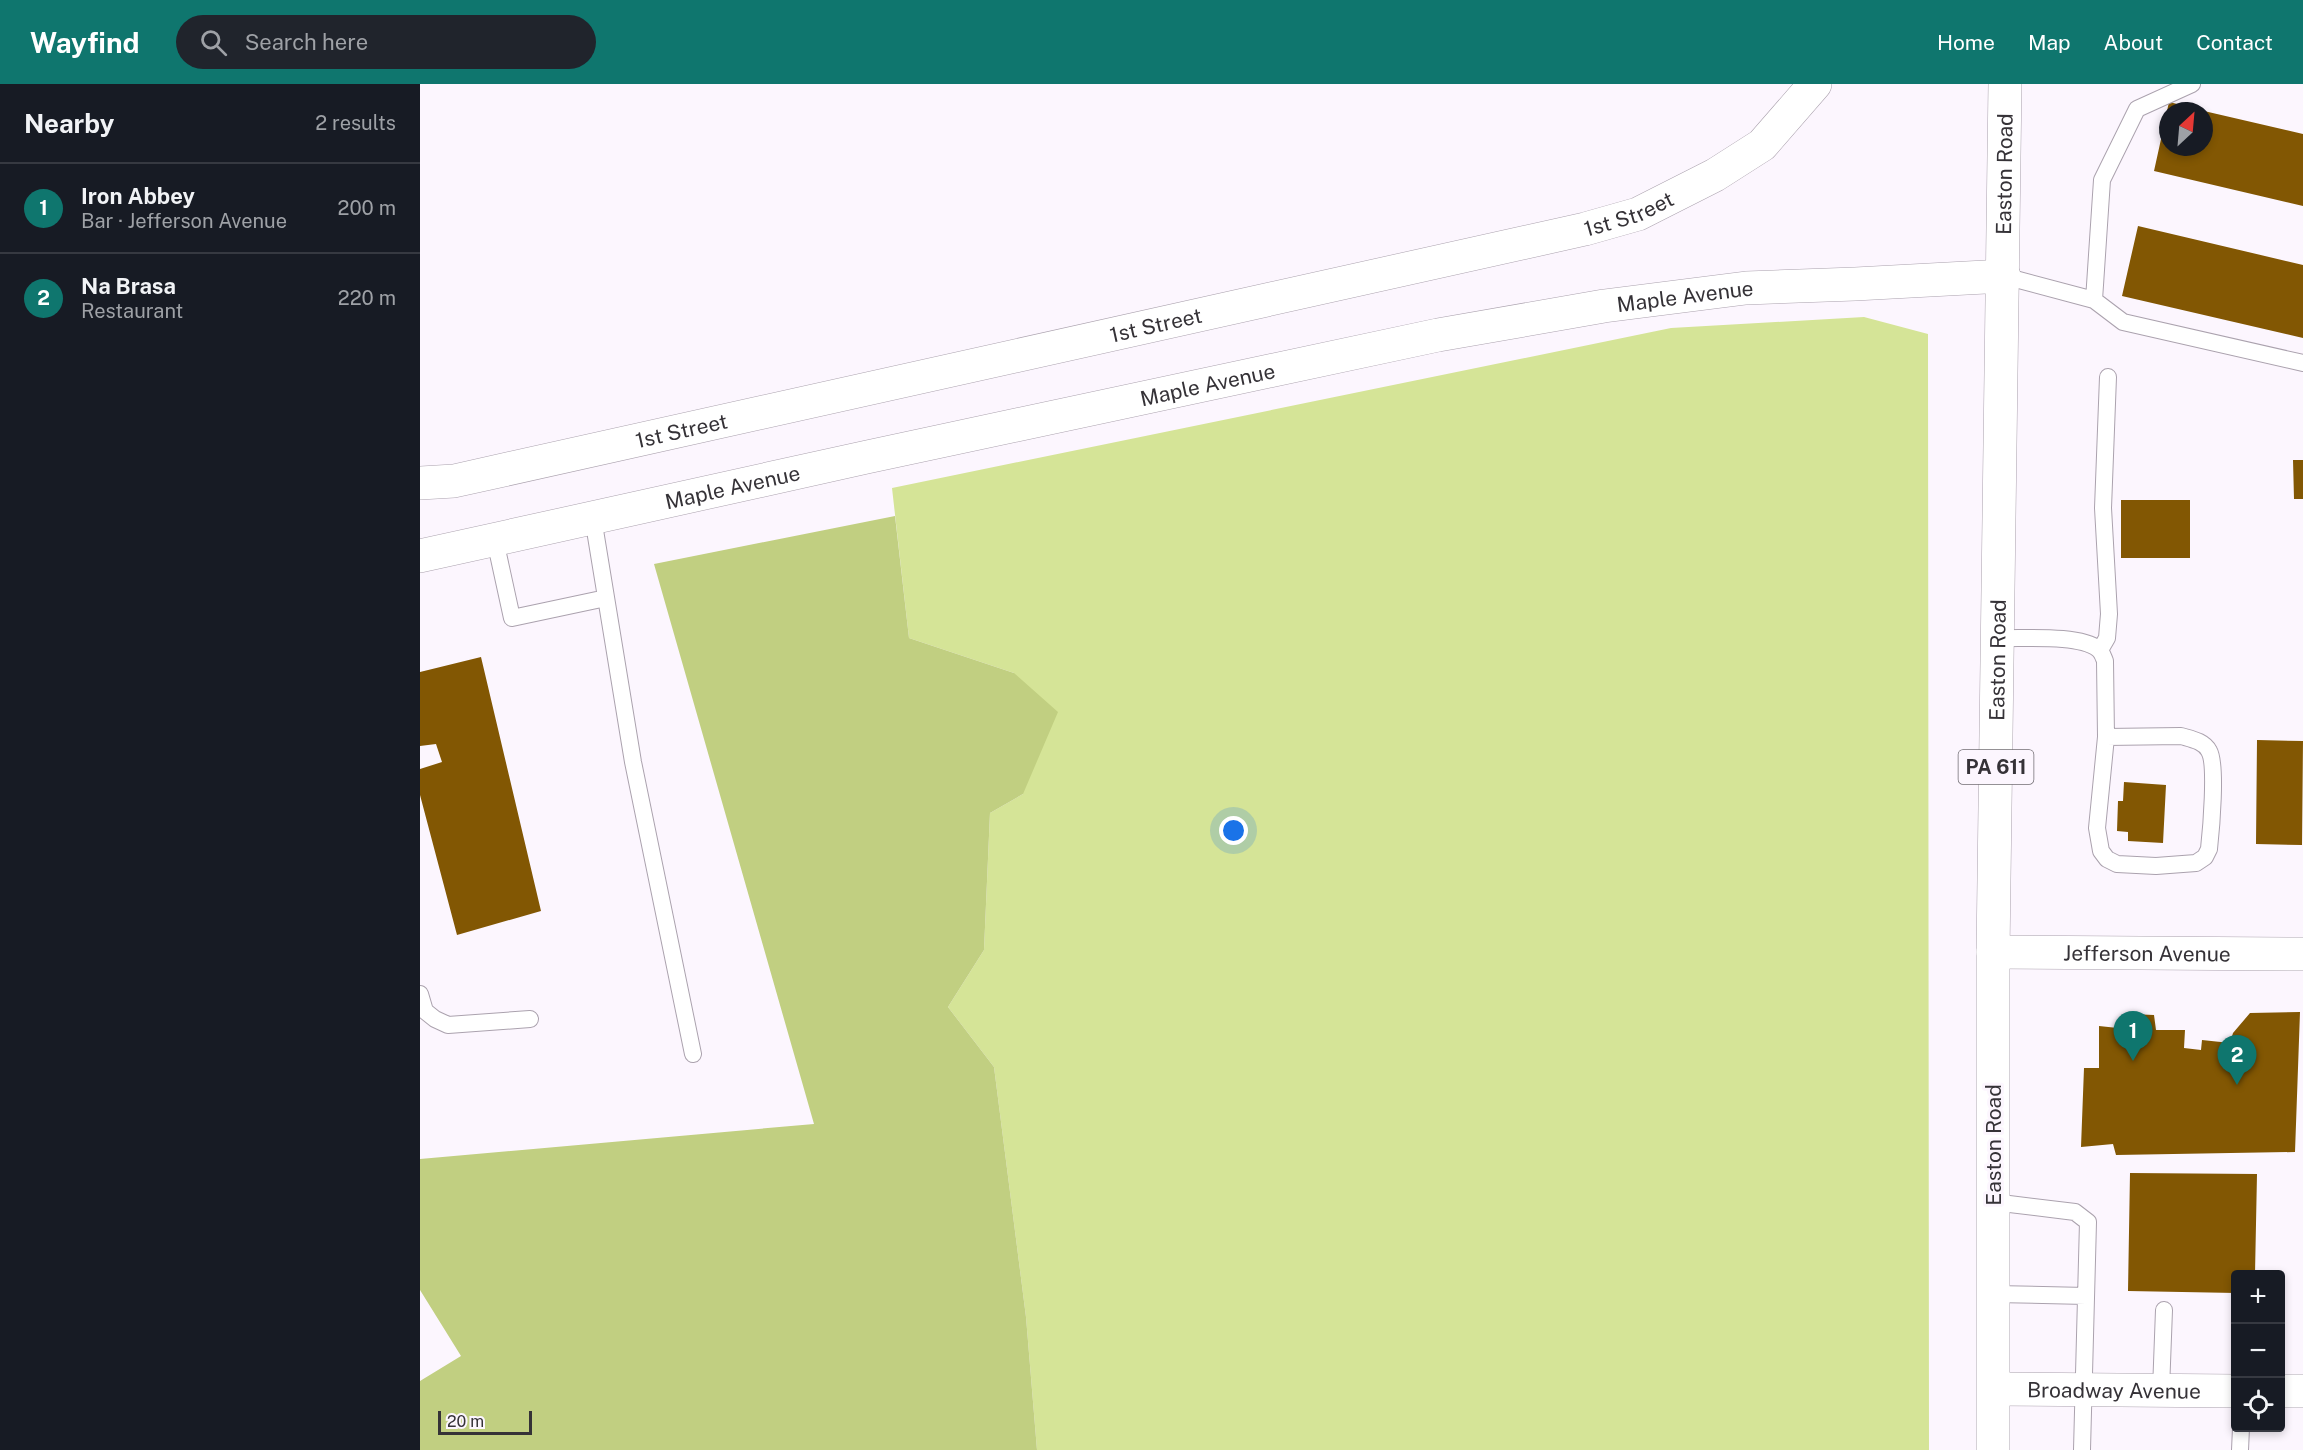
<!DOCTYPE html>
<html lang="en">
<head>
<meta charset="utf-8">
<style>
  body { margin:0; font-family:"Public Sans",sans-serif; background:#20242c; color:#f1f3f6 }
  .controls { position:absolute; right:18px; bottom:18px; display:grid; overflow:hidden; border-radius:6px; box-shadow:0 3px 9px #0003 }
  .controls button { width:54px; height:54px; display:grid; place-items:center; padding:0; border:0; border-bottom:2px solid #363941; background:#171b24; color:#f1f3f6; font:30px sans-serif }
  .compass { position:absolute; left:1739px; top:18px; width:54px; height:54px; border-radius:50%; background:#171b24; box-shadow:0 3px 9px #0003; rotate:26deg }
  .scale { position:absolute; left:18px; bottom:15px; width:94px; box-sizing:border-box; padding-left:6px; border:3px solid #353237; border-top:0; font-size:16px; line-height:21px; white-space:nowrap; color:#353237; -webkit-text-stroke:4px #fcf6fe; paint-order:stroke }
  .you { position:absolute; left:814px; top:747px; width:21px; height:21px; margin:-15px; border:4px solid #fff; border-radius:50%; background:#1a73e8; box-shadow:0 0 0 9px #1a73e833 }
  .badge { display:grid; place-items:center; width:39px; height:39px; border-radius:50%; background:#0f766e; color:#fff; font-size:20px; font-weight:700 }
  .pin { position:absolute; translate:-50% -50px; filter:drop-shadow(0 2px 3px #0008) }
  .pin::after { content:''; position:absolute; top:32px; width:21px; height:18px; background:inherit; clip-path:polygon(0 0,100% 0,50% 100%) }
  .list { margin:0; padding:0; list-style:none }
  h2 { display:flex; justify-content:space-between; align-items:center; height:78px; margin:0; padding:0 24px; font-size:26px }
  h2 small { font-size:20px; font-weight:400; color:#9ea1a6 }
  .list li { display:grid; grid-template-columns:39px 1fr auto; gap:18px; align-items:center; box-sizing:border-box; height:90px; padding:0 24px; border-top:2px solid #363941 }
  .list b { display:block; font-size:22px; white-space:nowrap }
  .list p { margin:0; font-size:20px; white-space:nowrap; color:#9ea1a6 }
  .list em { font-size:20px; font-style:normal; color:#9ea1a6 }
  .icon { flex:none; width:33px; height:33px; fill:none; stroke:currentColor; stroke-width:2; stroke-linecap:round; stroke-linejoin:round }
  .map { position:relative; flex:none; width:1883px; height:1366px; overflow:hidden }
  header { display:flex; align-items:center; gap:36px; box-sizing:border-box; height:84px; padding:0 30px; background:#0f766e; color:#fff }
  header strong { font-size:28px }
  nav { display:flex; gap:33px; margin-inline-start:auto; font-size:21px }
  .search { width:420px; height:54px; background:#20242c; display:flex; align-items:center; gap:15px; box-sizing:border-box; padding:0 21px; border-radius:33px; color:#9ea1a6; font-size:22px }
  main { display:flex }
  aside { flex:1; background:#171b24 }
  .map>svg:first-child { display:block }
  .green { fill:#d5e497 }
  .forest { fill:#c1cf81 }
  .building { fill:#825703 }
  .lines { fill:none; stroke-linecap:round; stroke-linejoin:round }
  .lane-casing { stroke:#aba2ae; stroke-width:18 }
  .street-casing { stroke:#aba2ae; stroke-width:34 }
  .secondary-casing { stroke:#aba2ae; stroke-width:34 }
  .highway-casing { stroke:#aba2ae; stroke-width:34 }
  .lane { stroke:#fff; stroke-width:16 }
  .street { stroke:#fff; stroke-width:33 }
  .secondary { stroke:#fff; stroke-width:33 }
  .highway { stroke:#fff; stroke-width:33 }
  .labels { text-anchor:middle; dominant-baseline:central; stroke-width:6; stroke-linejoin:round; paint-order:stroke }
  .shield { fill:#fcf6fe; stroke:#716d73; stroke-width:1.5 }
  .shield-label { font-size:20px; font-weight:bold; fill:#353237 }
  .street-label { font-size:21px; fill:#353237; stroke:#fcf6fe }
</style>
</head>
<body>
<header>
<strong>Wayfind</strong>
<div class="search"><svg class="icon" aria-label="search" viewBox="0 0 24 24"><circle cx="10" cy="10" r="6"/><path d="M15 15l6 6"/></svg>Search here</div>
<nav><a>Home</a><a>Map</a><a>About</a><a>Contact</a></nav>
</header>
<main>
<aside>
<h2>Nearby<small>2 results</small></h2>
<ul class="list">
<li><span class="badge">1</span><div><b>Iron Abbey</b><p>Bar · Jefferson Avenue</p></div><em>200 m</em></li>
<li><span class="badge">2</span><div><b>Na Brasa</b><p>Restaurant</p></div><em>220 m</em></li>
</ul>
</aside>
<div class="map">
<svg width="1883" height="1366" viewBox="0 0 1883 1366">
  <rect width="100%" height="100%" fill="#fcf6fe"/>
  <path class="green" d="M 1444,233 L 1508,250 L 1509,1366 L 617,1366 L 606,1233 L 574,983 L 528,923 L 564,866 L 570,729 L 603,710 L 594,589 L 489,554 L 472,404 L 1251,244 Z"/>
  <path class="forest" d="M 475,432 L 489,554 L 594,589 L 638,628 L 603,710 L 570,729 L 564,866 L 528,923 L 574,983 L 606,1233 L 617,1366 L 0,1366 L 0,1297 L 41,1272 L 0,1206 L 0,1075 L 394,1040 L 234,480 Z"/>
  <path class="building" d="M 1749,18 L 1782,26 L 1782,27 L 1747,27 Z
    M 1784,27 L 1883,50 L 1883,122 L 1734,87 L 1747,28 L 1748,63 L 1784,63 Z
    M 1718,142 L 1883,181 L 1883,254 L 1702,212 Z
    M 1873,376 L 1883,376 L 1883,415 L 1874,415 Z
    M 1701,416 L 1770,416 L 1770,474 L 1701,474 Z
    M 61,573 L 121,827 L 37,851 L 0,711 L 0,685 L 22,678 L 16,660 L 0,662 L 0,588 Z
    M 1837,656 L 1883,657 L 1882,761 L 1836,760 Z
    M 1704,698 L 1746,701 L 1743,759 L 1708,757 L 1708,748 L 1697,747 L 1698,717 L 1703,717 Z
    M 1880,928 L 1875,1068 L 1696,1071 L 1693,1060 L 1661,1063 L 1664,984 L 1679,984 L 1679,942 L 1707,945 L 1709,930 L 1734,931 L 1736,946 L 1765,946 L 1764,964 L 1781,966 L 1782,956 L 1810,959 L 1813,949 L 1830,929 Z
    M 1710,1089 L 1837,1090 L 1835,1190 L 1816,1190 L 1816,1209 L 1708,1207 Z"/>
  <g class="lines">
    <g class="lane-casing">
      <path id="lane" d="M 1584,192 L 1674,216 L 1682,96 L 1717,25 L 1772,0
        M 1674,216 L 1703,238 L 1883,279
        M 173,434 L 213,678 L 273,970
        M 75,456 L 92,534 L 186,514
        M 1578,554 C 1602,555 1659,550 1678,565 C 1682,568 1683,572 1685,577 L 1686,653 L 1677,744 L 1681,767 L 1687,775 L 1697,780 L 1736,782 L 1776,779 L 1785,773 L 1789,765 C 1791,747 1797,680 1789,667 C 1784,657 1771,655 1761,652 L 1686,653
        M 1680,566 L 1687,554 L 1689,530 L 1683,424 L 1688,293
        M 0,910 L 5,927 L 15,935 L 28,941 L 110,935
        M 1573,1118 L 1655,1128 L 1668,1138 L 1662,1366
        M 1574,1210 L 1666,1212
        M 1741,1306 L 1744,1226
        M 1820,1366 L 1821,1344"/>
    </g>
    <g class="street-casing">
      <g id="street">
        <path id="s1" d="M 0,399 L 34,397 L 1165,145 L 1218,130 L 1295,91 L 1342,61 L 1395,0"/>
        <path id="s2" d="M 1573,868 L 1883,870"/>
        <path id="s3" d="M 1574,1305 L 1816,1307"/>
        <path d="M 1860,1307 L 1883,1307"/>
      </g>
    </g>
    <g class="secondary-casing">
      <g id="secondary">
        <path id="s4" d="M 0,472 L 447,373 L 1018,251 L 1184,222 L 1326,204 L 1435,200 L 1584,192"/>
      </g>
    </g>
    <g class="highway-casing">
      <g id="highway">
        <path id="s5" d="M 1573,1366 L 1573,868 L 1585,0"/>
      </g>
    </g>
    <use href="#lane" class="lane"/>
    <use href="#street" class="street"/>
    <use href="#secondary" class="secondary"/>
    <use href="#highway" class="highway"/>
  </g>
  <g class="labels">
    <rect class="shield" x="1538.5" y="666" width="75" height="34" rx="4.5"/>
    <g class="shield-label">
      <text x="1576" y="683">PA 611</text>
    </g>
    <g class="street-label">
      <text stroke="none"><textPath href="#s5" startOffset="1276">Easton Road</textPath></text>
      <text stroke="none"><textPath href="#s1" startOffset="1239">1st Street</textPath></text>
      <text stroke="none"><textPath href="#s4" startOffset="1292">Maple Avenue</textPath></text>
      <text stroke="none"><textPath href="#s1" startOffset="753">1st Street</textPath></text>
      <text stroke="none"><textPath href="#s4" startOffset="806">Maple Avenue</textPath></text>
      <text stroke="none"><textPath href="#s1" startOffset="267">1st Street</textPath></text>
      <text stroke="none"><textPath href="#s4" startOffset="320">Maple Avenue</textPath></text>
      <text stroke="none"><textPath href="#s5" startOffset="790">Easton Road</textPath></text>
      <text stroke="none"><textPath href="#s2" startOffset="154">Jefferson Avenue</textPath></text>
      <text transform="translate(1573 1061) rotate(-90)">Easton Road</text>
      <text stroke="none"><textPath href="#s3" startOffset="120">Broadway Avenue</textPath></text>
    </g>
  </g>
</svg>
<div class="controls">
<button>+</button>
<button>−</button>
<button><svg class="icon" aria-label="locate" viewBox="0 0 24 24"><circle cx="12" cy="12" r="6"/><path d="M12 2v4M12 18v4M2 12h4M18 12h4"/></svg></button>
</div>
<svg class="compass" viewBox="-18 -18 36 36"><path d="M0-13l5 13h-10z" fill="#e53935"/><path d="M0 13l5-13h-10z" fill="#9ea1a6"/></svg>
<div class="scale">20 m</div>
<div class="you"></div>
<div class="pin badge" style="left:1713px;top:977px">1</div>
<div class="pin badge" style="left:1817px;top:1001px">2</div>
</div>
</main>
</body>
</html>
